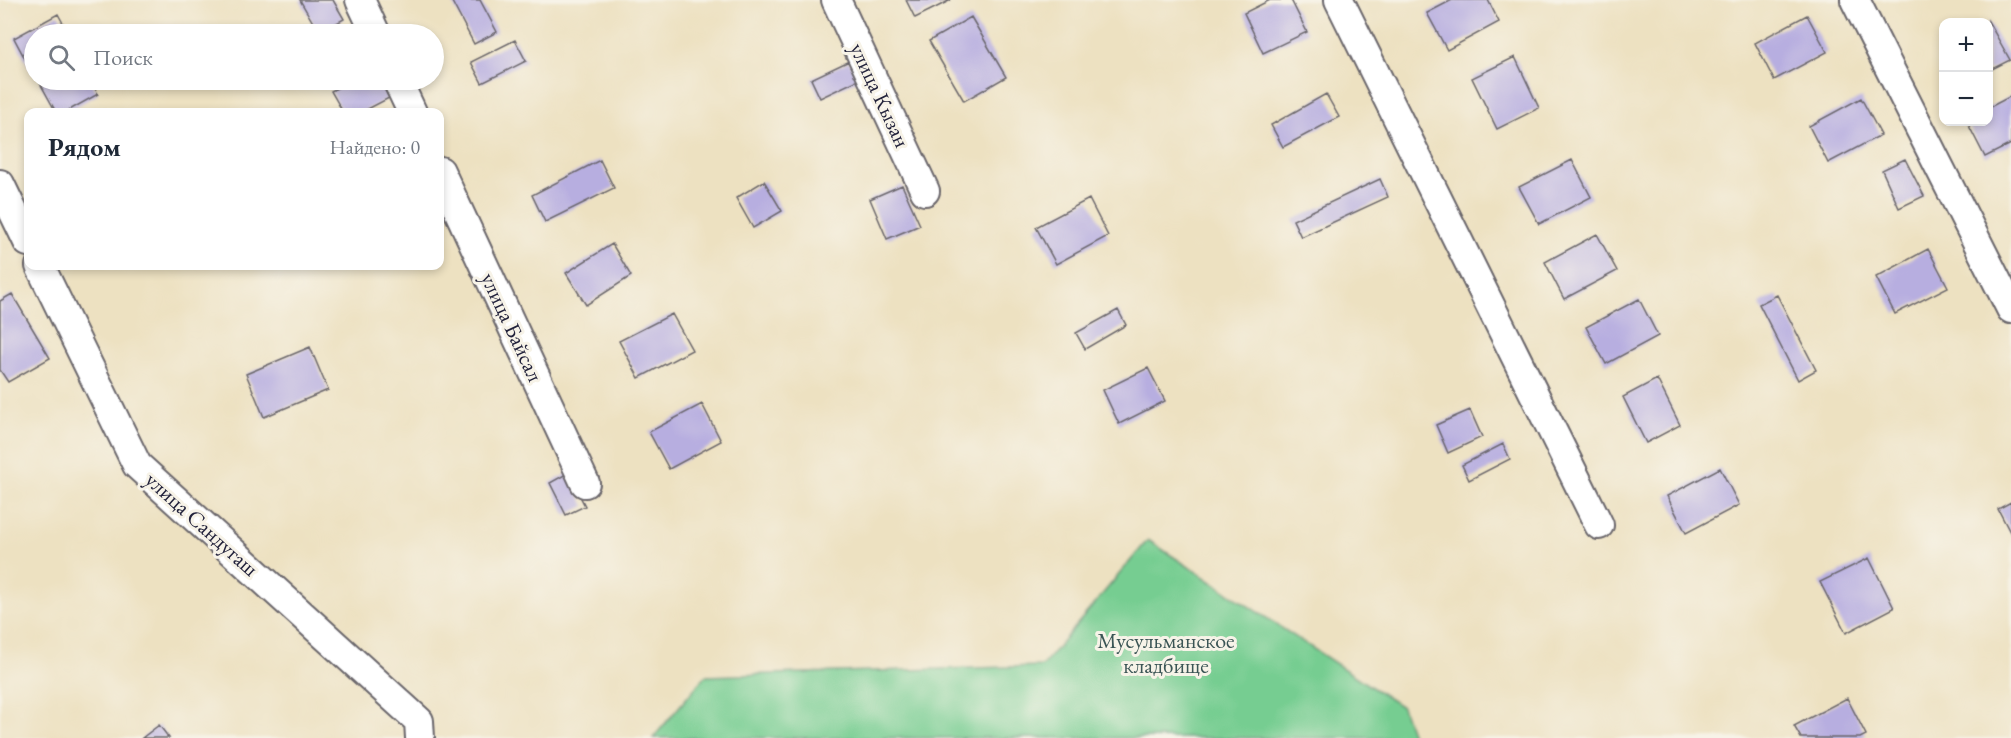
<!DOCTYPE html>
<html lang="ru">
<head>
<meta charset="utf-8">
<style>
  body { margin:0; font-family:"EB Garamond",serif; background:#f6f6f7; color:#1f2937 }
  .controls { position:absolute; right:18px; top:18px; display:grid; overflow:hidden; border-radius:12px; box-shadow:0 3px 9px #0003 }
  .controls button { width:54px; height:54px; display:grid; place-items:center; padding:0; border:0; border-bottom:2px solid #e0e1e3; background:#fff; color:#1f2937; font:30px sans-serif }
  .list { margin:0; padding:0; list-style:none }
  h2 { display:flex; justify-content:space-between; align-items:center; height:78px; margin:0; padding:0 24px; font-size:26px }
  h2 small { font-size:20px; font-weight:400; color:#747a83 }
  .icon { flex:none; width:33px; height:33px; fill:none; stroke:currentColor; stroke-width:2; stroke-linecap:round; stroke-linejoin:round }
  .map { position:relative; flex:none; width:2011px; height:738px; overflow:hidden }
  .search { position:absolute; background:#fff; box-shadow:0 3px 9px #0003; left:24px; top:24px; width:420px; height:66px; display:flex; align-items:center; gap:15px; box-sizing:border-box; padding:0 21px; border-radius:33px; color:#747a83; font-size:22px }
  .panel { position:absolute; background:#fff; box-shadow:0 3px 9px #0003; left:24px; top:108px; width:420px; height:162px; border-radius:12px }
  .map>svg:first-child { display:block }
  .green { fill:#76cd91; stroke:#4c7866; stroke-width:1.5 }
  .building { fill:#b7aee0 }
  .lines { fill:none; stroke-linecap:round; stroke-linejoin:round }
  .minor-casing { stroke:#69656a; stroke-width:32 }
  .minor { stroke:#fff; stroke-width:28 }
  .labels { text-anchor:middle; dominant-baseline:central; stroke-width:6; stroke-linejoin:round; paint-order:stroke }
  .street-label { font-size:22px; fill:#22223b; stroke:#f7f3e8 }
  .park-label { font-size:22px; fill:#3b5555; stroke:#f7f3e8 }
</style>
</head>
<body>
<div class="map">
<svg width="2011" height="738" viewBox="0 0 2011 738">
  <rect width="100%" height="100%" fill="#f7f3e8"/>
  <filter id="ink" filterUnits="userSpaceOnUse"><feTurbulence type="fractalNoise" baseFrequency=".0167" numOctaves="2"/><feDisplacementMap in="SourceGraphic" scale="12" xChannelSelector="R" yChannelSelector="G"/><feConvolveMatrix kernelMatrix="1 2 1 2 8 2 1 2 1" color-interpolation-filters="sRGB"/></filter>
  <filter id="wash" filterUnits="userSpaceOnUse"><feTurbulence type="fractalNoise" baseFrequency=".008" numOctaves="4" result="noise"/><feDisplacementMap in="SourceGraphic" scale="24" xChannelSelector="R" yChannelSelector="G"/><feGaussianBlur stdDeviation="1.35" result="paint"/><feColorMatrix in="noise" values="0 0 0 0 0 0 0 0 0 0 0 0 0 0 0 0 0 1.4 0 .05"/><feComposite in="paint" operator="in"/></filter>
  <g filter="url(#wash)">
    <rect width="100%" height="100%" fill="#ede1c1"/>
    <path class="green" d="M 1148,540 L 1402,707 L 1413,738 L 653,738 L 705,676 L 1042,666 Z"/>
    <g id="blocks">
      <path class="building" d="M 300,0 L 333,0 L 344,19 L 319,33 Z
        M 451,0 L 480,0 L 497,32 L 474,44 Z
        M 906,0 L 951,0 L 915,18 Z
        M 1270,0 L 1291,0 L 1307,32 L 1263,53 L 1244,13 Z
        M 1452,0 L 1488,0 L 1499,22 L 1447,50 L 1427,13 Z
        M 58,14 L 69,34 L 34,34 L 34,71 L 32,72 L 14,38 Z
        M 1807,15 L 1827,52 L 1774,80 L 1755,43 Z
        M 971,17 L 1006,77 L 964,101 L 929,41 Z
        M 1988,21 L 2010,60 L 1988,71 Z
        M 515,40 L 526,61 L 482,83 L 471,62 Z
        M 1515,57 L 1539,108 L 1497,129 L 1472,78 Z
        M 849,61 L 858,80 L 820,98 L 811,79 Z
        M 45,80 L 90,80 L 98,94 L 66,112 L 56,112 L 40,83 Z
        M 353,80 L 380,80 L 389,98 L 362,112 L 343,112 L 331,91 Z
        M 1326,94 L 1339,117 L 1283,147 L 1271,125 Z
        M 2011,96 L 2011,144 L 1985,157 L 1967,122 L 1988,122 L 1988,108 Z
        M 1861,98 L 1881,135 L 1828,163 L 1809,126 Z
        M 1905,159 L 1924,196 L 1899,208 L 1882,170 Z
        M 600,160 L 614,188 L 545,222 L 532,195 Z
        M 1572,160 L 1591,197 L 1539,224 L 1519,187 Z
        M 1380,179 L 1388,197 L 1301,237 L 1293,220 Z
        M 764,181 L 782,211 L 753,228 L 736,198 Z
        M 902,185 L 920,225 L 887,239 L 870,199 Z
        M 1089,199 L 1108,236 L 1056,264 L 1036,227 Z
        M 1597,234 L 1617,271 L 1564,299 L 1545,262 Z
        M 612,244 L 631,276 L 586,305 L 566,273 Z
        M 1928,249 L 1948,287 L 1895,314 L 1876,277 Z
        M 12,294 L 50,358 L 8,382 L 0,370 L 0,301 Z
        M 1777,295 L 1816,370 L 1798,380 L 1759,304 Z
        M 1639,299 L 1658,336 L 1606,364 L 1586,327 Z
        M 1118,310 L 1126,325 L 1085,349 L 1076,333 Z
        M 672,314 L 692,350 L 639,378 L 619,341 Z
        M 310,347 L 328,390 L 264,417 L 246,374 Z
        M 1148,368 L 1165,401 L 1119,424 L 1103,390 Z
        M 1657,379 L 1680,425 L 1646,443 L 1623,397 Z
        M 702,404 L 721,441 L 669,469 L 649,432 Z
        M 1470,410 L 1482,437 L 1448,453 L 1436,425 Z
        M 1503,444 L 1510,459 L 1469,480 L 1462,465 Z
        M 1720,468 L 1739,505 L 1686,533 L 1667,496 Z
        M 568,473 L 585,506 L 566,515 L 550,483 Z
        M 2011,502 L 2011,534 L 1998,509 Z
        M 1869,558 L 1894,608 L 1846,633 L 1820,582 Z
        M 1847,698 L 1866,735 L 1860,738 L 1801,738 L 1794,726 Z
        M 159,725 L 169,738 L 142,738 Z"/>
    </g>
  </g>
  <g filter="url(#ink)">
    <use href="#blocks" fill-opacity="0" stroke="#69656a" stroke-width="1.5"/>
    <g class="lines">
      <g class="minor-casing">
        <path id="minor" d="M 360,0 L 376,34
          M 836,0 L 925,191
          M 1339,0 L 1599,525
          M 1855,0 L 2011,309
          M 397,80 L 412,112
          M 440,171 L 585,483
          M 0,184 L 28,242
          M 40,266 L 137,465 L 419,721 L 420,738"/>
      </g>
      <use href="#minor" class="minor"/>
    </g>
  </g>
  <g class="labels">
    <g class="street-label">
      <text transform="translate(880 95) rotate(65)">улица Кызан</text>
      <text transform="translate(512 327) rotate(65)">улица Байсал</text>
      <text transform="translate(202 524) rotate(42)">улица Сандугаш</text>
    </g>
    <g class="park-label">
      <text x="1166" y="640">Мусульманское<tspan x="1166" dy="25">кладбище</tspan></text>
    </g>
  </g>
</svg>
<div class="controls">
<button>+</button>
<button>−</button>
</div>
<div class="search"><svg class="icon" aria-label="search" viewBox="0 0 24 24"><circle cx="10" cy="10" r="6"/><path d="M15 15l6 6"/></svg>Поиск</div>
<section class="panel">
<h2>Рядом<small>Найдено: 0</small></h2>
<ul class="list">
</ul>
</section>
</div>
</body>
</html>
